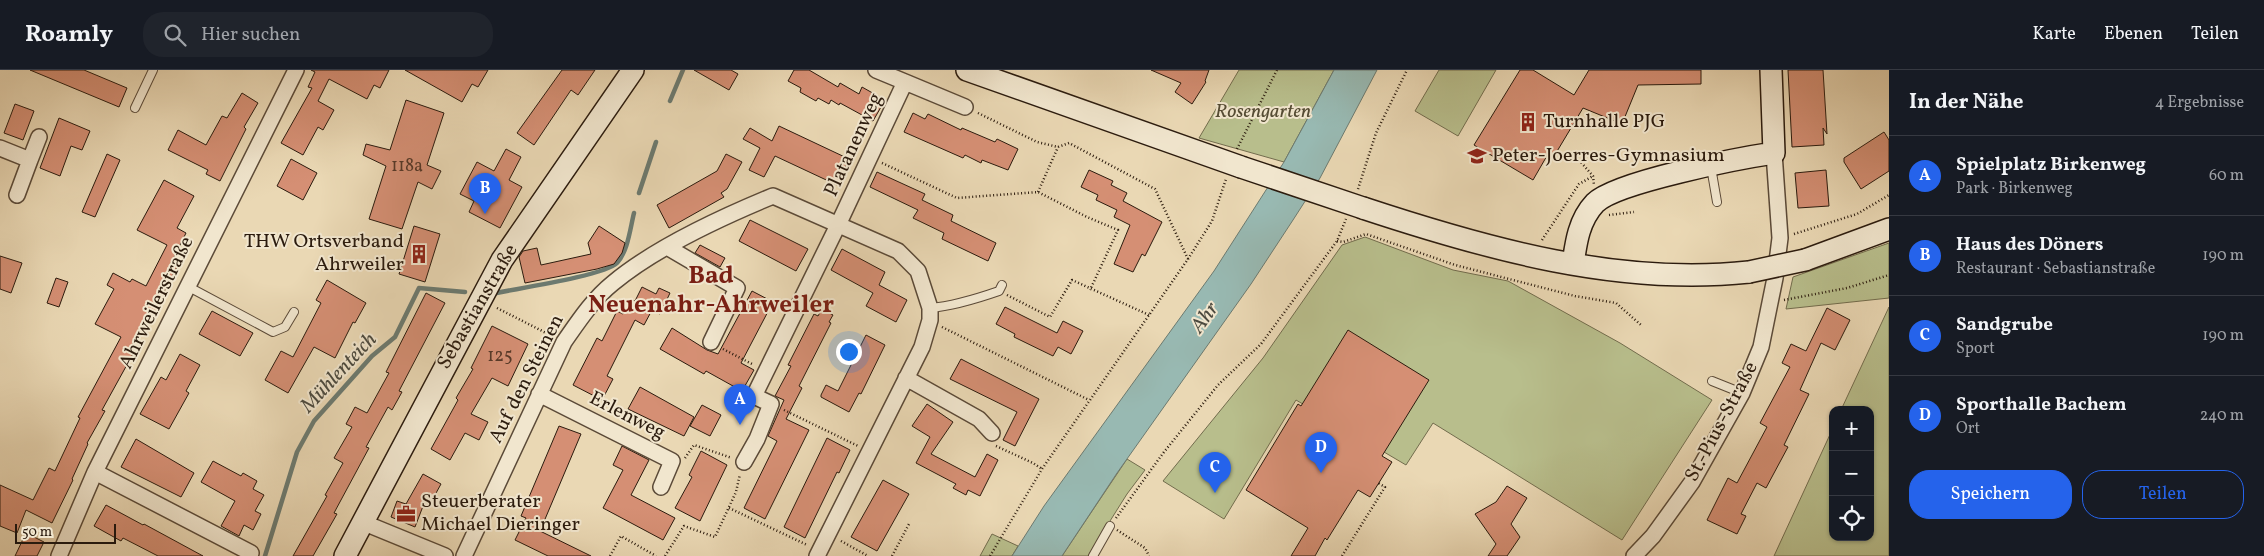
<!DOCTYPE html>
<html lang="de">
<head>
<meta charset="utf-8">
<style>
  body { margin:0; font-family:Vollkorn,serif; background:#20242c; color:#f1f3f6 }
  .controls { position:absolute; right:15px; bottom:15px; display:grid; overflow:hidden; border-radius:10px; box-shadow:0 1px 4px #0004 }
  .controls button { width:45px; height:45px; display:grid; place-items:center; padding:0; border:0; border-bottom:1px solid #363941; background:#171b24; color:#f1f3f6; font:25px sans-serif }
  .scale { position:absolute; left:15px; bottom:12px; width:101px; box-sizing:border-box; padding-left:5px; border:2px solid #2b1b0e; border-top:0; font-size:14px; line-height:18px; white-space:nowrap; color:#2b1b0e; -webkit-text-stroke:4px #f1e6ce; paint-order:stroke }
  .you { position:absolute; left:848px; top:281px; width:18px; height:18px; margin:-12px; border:4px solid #fff; border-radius:50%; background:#1a73e8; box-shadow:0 0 0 8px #1a73e833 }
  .badge { display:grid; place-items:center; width:32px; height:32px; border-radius:50%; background:#2563eb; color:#fff; font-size:16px; font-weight:700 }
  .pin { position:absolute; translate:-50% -41px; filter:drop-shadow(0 1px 2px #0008) }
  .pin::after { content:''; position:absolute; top:26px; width:18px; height:15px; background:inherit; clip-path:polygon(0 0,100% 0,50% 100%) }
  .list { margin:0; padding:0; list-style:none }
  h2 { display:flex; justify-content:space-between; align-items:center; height:65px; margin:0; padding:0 20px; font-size:21px }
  h2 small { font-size:16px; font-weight:400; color:#9ea1a6 }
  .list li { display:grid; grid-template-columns:32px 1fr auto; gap:15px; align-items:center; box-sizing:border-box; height:80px; padding:0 20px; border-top:1px solid #363941 }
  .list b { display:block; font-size:19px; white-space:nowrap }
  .list p { margin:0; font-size:16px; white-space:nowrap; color:#9ea1a6 }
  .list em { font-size:16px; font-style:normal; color:#9ea1a6 }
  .actions { display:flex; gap:10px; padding:15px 20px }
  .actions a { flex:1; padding:11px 0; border:1px solid #2563eb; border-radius:20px; text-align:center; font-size:18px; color:#2563eb }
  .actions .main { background:#2563eb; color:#fff }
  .icon { flex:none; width:28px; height:28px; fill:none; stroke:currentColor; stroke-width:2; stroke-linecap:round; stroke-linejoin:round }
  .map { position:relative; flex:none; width:1889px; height:486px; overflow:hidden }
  header { display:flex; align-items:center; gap:30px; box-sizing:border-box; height:70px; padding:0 25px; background:#171b24; border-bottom:1px solid #363941 }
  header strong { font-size:24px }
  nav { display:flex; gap:28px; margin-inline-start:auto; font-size:18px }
  .search { width:350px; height:45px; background:#20242c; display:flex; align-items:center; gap:12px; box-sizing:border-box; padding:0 18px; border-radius:20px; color:#9ea1a6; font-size:19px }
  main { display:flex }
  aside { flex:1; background:#171b24 }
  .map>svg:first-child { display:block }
  .green { fill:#b8be8c; stroke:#726c4d }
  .water { fill:#98b9b2; stroke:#6c7a70 }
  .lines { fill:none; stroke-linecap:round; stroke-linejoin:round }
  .stream { stroke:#6c7a70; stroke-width:4.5 }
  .building { fill:#d58f74; stroke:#2b1b0e }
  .lane-casing { stroke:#5b4a38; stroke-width:10 }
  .street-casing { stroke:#5b4a38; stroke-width:18 }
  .secondary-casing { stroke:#2b1b0e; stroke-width:24 }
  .path { stroke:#2b1b0e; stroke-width:2.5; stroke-dasharray:1 2.5; stroke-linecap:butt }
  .lane { stroke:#f1e6ce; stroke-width:8 }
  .street { stroke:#f1e6ce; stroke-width:15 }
  .secondary { stroke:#f1e6ce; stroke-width:21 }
  .secondary-bridge-casing { stroke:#2b1b0e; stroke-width:24; stroke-linecap:butt }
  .secondary-bridge { stroke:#f1e6ce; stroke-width:21 }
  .labels { text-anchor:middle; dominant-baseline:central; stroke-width:4; stroke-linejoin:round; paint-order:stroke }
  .number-label { font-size:18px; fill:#563828 }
  .park-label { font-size:20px; font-style:italic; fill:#554c34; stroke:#f1e6ce }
  .poi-label { font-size:20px; fill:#2b1b0e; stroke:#f1e6ce; text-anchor:start }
  .street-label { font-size:20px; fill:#2b1b0e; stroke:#f1e6ce }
  .water-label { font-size:21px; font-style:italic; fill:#4c4a3f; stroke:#f1e6ce }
  .district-label { font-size:25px; font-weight:bold; fill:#7a1f14; stroke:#f1e6ce }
</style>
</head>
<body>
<header>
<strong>Roamly</strong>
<div class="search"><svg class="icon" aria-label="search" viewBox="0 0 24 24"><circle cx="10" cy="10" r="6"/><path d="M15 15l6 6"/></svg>Hier suchen</div>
<nav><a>Karte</a><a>Ebenen</a><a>Teilen</a></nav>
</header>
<main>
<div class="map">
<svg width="1889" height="486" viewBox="0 0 1889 486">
  <rect width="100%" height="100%" fill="#ead8b4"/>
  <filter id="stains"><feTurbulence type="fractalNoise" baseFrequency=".004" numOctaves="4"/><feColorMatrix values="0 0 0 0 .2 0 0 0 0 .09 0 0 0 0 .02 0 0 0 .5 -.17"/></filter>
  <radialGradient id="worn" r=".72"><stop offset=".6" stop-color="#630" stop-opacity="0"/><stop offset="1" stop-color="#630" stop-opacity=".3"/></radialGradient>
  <path class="green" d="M 1239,0 L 1334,0 L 1284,92 L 1199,68 Z
    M 1439,0 L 1496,0 L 1458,66 L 1415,41 Z
    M 1365,167 L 1453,200 L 1508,211 L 1620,273 L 1712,330 L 1622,470 L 1433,353 L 1406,395 L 1296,330 L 1224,449 L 1163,411 L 1263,288 L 1342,175 Z
    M 1889,173 L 1889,228 L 1786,239 L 1793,207 Z
    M 1889,237 L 1889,486 L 1774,486 L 1833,358 L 1833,467 L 1870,467 L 1870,340 L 1841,340 Z
    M 1127,389 L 1145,400 L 1127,424 L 1088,486 L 1062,486 Z
    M 992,464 L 1018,476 L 1012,486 L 980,486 Z"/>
  <path class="water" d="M 1334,0 L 1377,0 L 1320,108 L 1293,150 L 1251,214 L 1117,403 L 1062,486 L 1012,486 L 1044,436 L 1214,201 L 1284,92 Z"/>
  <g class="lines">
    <path class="stream" d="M 670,31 L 683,0
      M 639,123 L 656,72
      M 491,224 C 513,219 604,206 617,193 C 628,181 630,159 634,143
      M 265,486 L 297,382 L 314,351 L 372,286 L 395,267 L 419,218 L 465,222"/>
  </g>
  <path class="building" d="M 30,0 L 84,0 L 127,18 L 119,37 Z
    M 311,0 L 389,0 L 380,18 L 374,15 L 367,29 L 329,9 L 318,31 L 334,40 L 323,60 L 318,57 L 303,85 L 281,73 L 312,18 L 308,17 L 315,2 Z
    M 405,0 L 488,0 L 478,17 L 472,14 L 462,32 Z
    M 562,0 L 595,0 L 578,25 L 571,20 L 534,75 L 517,63 Z
    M 694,0 L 731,0 L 738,4 L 729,20 Z
    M 794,0 L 809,0 L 838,17 L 840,13 L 859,24 L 862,17 L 885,30 L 873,51 L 840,33 L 839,35 L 831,30 L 829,34 L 818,28 L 816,31 L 800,22 L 801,18 L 788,11 Z
    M 1151,0 L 1209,0 L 1205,11 L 1206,12 L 1192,34 L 1175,22 L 1181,13 Z
    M 1520,0 L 1533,0 L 1574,25 L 1589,0 L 1701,0 L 1701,14 L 1638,15 L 1622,54 L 1583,38 L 1553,88 L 1548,84 L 1533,110 L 1474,75 Z
    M 1788,0 L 1823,0 L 1827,64 L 1823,58 L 1824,75 L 1792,77 Z
    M 242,23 L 258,33 L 244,57 L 246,59 L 220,111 L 206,104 L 208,100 L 168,80 L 178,60 L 206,75 L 222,46 L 227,48 Z
    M 406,30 L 444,43 L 427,95 L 441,101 L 432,119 L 418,112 L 402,159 L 369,149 L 386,96 L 363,85 L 366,74 L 390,80 Z
    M 15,34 L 34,41 L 23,70 L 4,63 Z
    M 913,43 L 925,49 L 928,44 L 961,60 L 962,58 L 995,72 L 997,69 L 1018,79 L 1008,100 L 982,90 L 981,93 L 965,85 L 963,88 L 904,62 Z
    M 59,48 L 90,61 L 82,80 L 71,76 L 60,106 L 40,98 Z
    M 779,56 L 849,89 L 837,115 L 775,86 L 764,107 L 749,100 L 760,78 L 743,69 L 750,58 L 772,71 Z
    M 1884,62 L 1889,70 L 1889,101 L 1861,119 L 1844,92 L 1844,88 Z
    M 506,79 L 521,87 L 509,110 L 522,117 L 500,158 L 469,142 L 474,131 L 460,124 L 477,92 L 494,101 Z
    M 107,84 L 120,90 L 95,147 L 82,142 Z
    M 726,84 L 742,92 L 727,119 L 721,123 L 724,127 L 669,158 L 657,135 L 717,101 Z
    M 291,89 L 317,103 L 303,130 L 277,116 Z
    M 1089,100 L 1113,111 L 1111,115 L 1127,123 L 1123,131 L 1162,152 L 1145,186 L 1142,184 L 1133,202 L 1114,194 L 1130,155 L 1114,147 L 1117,140 L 1096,130 L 1098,125 L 1081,117 Z
    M 1826,100 L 1829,136 L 1798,138 L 1795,103 Z
    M 877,102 L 925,124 L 922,130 L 953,145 L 951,151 L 996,173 L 988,191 L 942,169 L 944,163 L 913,148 L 918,140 L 870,117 Z
    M 164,110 L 194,126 L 177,158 L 186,163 L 171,193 L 177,197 L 163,224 L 165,225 L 156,243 L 150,240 L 130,280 L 134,282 L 102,340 L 105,341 L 87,373 L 88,374 L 72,409 L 73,410 L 52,453 L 26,440 L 17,463 L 0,456 L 0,415 L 33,430 L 49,398 L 55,401 L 80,348 L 78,347 L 121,267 L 95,254 L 114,219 L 107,215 L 113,203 L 130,212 L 132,209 L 146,216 L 167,175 L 137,160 Z
    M 750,150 L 808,179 L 796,201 L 739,171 Z
    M 414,156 L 440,164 L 425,212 L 399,204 Z
    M 599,156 L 625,173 L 622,183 L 614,194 L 597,199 L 525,213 L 519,187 L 523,181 L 537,178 L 541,195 L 591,184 L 588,173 Z
    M 700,175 L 725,188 L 720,197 L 695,183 Z
    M 842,179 L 885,202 L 879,215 L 907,230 L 896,252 L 866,236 L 873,223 L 831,200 Z
    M 0,186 L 22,193 L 11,223 L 0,219 Z
    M 56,208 L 68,212 L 59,237 L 47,233 Z
    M 327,210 L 366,233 L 355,253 L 353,252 L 335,288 L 314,277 L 288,323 L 265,310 L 281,281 L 293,287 L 321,233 L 316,230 Z
    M 642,217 L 656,224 L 659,218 L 670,223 L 660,244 L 652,240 L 644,255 L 635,250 L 607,306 L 613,309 L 602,330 L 573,315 L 597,268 L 602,271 L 617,241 L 623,244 L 630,229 L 635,231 Z
    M 752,221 L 773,232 L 741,293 L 754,300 L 742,321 L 706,301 L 704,304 L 660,279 L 672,258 L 707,280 L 718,284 Z
    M 426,223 L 445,233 L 399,321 L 402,322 L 392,340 L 388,337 L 366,377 L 369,378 L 334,443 L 337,444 L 313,486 L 293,486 L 327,426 L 325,425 L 343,393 L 334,388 L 352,357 L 346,354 L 355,337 L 367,343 L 389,303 L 386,302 Z
    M 1005,237 L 1057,263 L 1063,251 L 1083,261 L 1071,284 L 1058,277 L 1053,286 L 1014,267 L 1015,264 L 996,254 Z
    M 1827,238 L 1850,250 L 1835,280 L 1821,273 L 1800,320 L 1809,324 L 1784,375 L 1788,377 L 1766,418 L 1757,413 L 1741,444 L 1746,446 L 1737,464 L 1707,450 L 1728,408 L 1737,413 L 1767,357 L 1760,353 L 1790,297 L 1782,293 L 1791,274 L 1806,281 Z
    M 822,239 L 833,245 L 829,252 L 831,253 L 799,316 L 802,318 L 786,349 L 809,360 L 765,449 L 744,438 L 777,371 L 768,366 L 784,330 L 775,326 L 791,296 L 788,295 L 814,244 L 818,246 Z
    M 212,241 L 253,263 L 240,286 L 199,264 Z
    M 492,256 L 528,274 L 508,316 L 492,308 L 471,344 L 488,352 L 479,370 L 465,363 L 450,390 L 431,379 L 458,330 L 456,328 L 473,299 L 471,298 Z
    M 1348,260 L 1429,310 L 1382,386 L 1392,392 L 1370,427 L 1358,420 L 1327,470 L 1325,468 L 1315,486 L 1291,486 L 1308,458 L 1246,420 L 1298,334 L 1301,336 Z
    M 866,265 L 885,275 L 861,324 L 859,323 L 849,342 L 821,327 L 821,325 L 826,315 L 838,321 Z
    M 180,284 L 200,295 L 186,321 L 189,323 L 169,359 L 140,344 L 161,307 L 166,310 Z
    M 961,289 L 1039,329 L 1015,376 L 1003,370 L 1017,342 L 950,309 Z
    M 640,317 L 694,347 L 684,366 L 628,339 Z
    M 927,334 L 953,352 L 931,384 L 975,407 L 987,384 L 998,390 L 980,426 L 968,420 L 966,425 L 953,418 L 956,414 L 916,393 L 930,367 L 912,356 Z
    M 702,335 L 721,345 L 710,366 L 690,356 Z
    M 559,356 L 581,364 L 540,461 L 591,486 L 548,486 L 515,470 L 526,448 L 521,446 Z
    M 827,368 L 850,380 L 839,403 L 837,402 L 805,468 L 784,457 Z
    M 136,369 L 194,403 L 181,427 L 121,397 Z
    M 622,376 L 649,390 L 631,425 L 675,448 L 663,470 L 603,438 L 623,400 L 613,395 Z
    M 701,381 L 727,395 L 700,451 L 675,438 L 692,407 L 689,405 Z
    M 213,391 L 241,406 L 243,403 L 257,411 L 253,419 L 264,425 L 255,441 L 261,444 L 253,460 L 244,455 L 239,466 L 221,456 L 235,431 L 201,412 Z
    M 423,404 L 441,414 L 430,434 L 425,431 L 415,457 L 391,447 L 397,431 L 406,434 Z
    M 883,410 L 909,424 L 877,481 L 851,467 Z
    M 1507,416 L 1527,428 L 1511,454 L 1520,467 L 1507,486 L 1488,486 L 1496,474 L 1475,444 L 1496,432 Z
    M 106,435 L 143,455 L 144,454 L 203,486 L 158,486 L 123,468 L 121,471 L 94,456 Z
    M 26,463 L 44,472 L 37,486 L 15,486 Z"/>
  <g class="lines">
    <g class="lane-casing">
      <path id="lane" d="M 135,38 L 153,0
        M 1711,97 L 1717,132
        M 187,216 L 273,262 L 285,257 L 294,242
        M 930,238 C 954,236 976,229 999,221 L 1002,215
        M 1712,311 L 1742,323
        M 1093,486 L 1110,456"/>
    </g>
    <g class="street-casing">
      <path id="street" d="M 876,0 L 905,12
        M 0,78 L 30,90 L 17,125
        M 30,90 L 39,67
        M 667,177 L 737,218 L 711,272
        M 906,308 L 979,349 L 992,363
        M 539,324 L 672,391 L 661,417
        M 744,392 L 757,369 L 771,334 L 754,326 L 838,155 L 905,12 L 965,37
        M 95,402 L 251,483
        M 362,452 L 445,486
        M 59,486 L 95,402 L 296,0
        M 464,486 L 564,272 C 578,252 593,229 613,213 C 655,178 722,147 773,126 L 898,181 L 918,201 L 930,238 L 930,250 L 922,277 L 817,486
        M 1634,486 L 1653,466 L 1692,412 L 1742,323 L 1761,277 L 1775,208 L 1780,168 L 1774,83"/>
    </g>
    <g class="secondary-casing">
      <path id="secondary" d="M 967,0 L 1241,97
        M 1363,138 C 1487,179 1618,216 1749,202
        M 1805,190 L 1889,159
        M 1573,194 C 1576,172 1579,150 1595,133 C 1616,112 1740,88 1774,83 L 1771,0
        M 345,486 L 502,190 L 633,0"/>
    </g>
    <path class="path" d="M 978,43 L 1037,72 L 1058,77 L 1069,73 L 1155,119 L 1188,189
      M 1237,79 L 1277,0
      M 1572,82 L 1593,106 L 1594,115
      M 882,93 L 957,128 L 1038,122 L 1087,147 L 1118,160 L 1090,220
      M 1358,119 L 1376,63 L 1407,0
      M 1038,122 L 1058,77
      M 1609,145 L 1634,142
      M 1794,164 L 1857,144 L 1889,125
      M 1542,170 L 1579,114 L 1593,106
      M 1337,171 L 1343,172 L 1366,164 L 1455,195 L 1575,226 L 1616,233 L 1641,255
      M 1007,225 L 1050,247 L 1072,210 L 1149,245
      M 1784,230 L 1847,218 L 1889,205
      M 497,238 L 552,266
      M 942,257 L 1089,330
      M 723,279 L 754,295
      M 784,340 L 858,376
      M 996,376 L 1033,393 L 1042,399
      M 685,388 L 694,375 L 732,388
      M 729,438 L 807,475
      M 1116,448 L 1164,382 L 1218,315 L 1261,274 L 1337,171 L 1346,149
      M 1117,460 L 1145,478 L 1149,486
      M 841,471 L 868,486
      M 610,486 L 621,466 L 656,486
      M 665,486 L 684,456 L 715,467 L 736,422 L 740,404
      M 892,486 L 909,454
      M 990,486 L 1042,399 L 1188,189 L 1212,151 L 1226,109
      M 1342,486 L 1385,417 L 1378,413"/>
    <use href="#lane" class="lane"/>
    <use href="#street" class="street"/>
    <use href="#secondary" class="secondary"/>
    <g class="secondary-bridge-casing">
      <path id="secondary-bridge" d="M 1241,97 L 1363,138
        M 1749,202 L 1805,190"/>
    </g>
    <use href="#secondary-bridge" class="secondary-bridge"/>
  </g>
  <defs>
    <g id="building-bare" transform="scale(1.5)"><path d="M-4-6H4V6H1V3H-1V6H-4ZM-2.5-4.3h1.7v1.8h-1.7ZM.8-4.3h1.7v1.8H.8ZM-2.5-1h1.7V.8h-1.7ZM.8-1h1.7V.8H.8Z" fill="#8f2418" stroke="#f1e6ce" stroke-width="2.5" paint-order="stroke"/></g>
    <g id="school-bare" transform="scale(1.5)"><path d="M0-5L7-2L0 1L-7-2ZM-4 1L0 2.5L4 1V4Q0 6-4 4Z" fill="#8f2418" stroke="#f1e6ce" stroke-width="2.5" paint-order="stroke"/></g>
    <g id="office-bare" transform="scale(1.5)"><path d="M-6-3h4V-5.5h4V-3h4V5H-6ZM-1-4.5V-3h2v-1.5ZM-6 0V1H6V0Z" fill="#8f2418" stroke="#f1e6ce" stroke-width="2.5" paint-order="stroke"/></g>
  </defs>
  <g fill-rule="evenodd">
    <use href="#building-bare" x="1528" y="52"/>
    <use href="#school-bare" x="1477" y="86"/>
    <use href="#building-bare" x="419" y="184"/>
    <use href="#office-bare" x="406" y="444"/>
  </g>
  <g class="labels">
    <g class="number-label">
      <text x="407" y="96">118a</text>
      <text x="500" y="286">125</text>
    </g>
    <g class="park-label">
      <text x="1263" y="42">Rosengarten</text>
    </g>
    <g class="poi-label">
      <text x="1543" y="52">Turnhalle PJG</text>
      <text x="1492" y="86">Peter-Joerres-Gymnasium</text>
      <text x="404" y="172" text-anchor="end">THW Ortsverband<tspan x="404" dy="23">Ahrweiler</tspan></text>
      <text x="421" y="432">Steuerberater<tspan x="421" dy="23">Michael Dieringer</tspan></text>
    </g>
    <g class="street-label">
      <text transform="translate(854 75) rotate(-65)">Platanenweg</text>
      <text transform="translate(157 233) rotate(-64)">Ahrweilerstraße</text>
      <text transform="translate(478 237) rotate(-60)">Sebastianstraße</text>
      <text transform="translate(527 309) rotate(-63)">Auf den Steinen</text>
      <text transform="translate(627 346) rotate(27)">Erlenweg</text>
      <text transform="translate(1722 352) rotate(-62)">St.-Pius-Straße</text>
    </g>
    <g class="water-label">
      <text transform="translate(1205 248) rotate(-54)">Ahr</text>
      <text transform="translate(339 303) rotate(-47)">Mühlenteich</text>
    </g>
    <g class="district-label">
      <text x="711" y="206">Bad<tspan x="711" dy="29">Neuenahr-Ahrweiler</tspan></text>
    </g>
  </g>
  <rect width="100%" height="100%" filter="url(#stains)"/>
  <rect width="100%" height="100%" fill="url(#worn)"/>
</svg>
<div class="controls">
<button>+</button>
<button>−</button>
<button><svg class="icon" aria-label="locate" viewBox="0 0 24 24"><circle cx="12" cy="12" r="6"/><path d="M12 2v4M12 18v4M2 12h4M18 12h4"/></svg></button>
</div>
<div class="scale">50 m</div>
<div class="you"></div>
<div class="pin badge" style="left:740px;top:355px">A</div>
<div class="pin badge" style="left:485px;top:144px">B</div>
<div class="pin badge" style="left:1215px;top:423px">C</div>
<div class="pin badge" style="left:1321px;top:403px">D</div>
</div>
<aside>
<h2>In der Nähe<small>4 Ergebnisse</small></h2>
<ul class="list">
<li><span class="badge">A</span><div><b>Spielplatz Birkenweg</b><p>Park · Birkenweg</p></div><em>60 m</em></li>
<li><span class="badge">B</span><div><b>Haus des Döners</b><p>Restaurant · Sebastianstraße</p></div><em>190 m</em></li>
<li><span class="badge">C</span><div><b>Sandgrube</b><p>Sport</p></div><em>190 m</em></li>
<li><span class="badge">D</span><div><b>Sporthalle Bachem</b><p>Ort</p></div><em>240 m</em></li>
</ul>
<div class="actions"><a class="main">Speichern</a><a>Teilen</a></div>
</aside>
</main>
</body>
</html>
